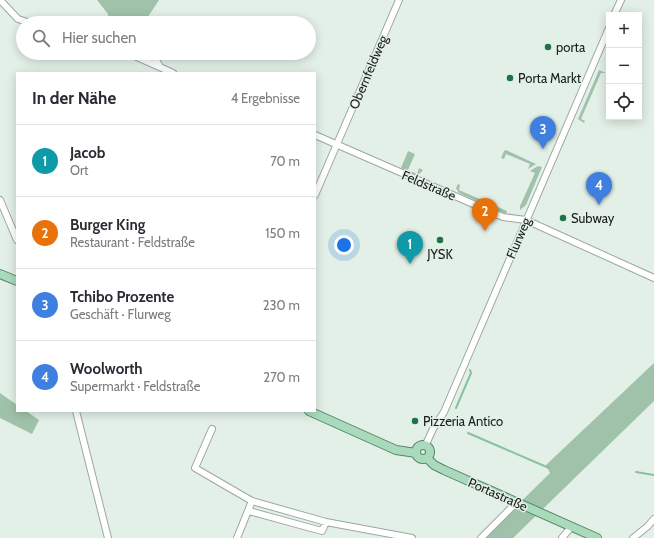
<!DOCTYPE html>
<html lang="de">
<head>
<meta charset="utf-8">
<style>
  body { margin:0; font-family:Cabin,sans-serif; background:#f7f7f7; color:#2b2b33 }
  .controls { position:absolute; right:12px; top:12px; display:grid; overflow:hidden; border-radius:0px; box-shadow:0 2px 10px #0003 }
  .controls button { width:36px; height:36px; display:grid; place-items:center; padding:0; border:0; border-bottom:1px solid #e1e1e2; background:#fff; color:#2b2b33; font:20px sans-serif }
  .you { position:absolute; left:344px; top:245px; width:14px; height:14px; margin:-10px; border:3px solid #fff; border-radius:50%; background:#1a73e8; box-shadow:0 0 0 6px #1a73e833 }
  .badge { display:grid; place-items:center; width:26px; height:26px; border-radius:50%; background:#1d7346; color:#fff; font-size:13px; font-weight:700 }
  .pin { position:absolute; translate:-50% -33px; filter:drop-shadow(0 1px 2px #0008) }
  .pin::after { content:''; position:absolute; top:21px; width:14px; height:12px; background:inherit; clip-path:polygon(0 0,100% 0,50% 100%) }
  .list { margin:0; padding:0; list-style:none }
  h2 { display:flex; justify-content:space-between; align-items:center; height:52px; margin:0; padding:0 16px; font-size:17px }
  h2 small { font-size:13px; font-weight:400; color:#7c7c81 }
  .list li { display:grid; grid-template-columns:26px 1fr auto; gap:12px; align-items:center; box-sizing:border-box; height:72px; padding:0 16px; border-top:1px solid #e1e1e2 }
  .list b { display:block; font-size:15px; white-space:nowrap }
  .list p { margin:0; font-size:13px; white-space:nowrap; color:#7c7c81 }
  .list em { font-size:13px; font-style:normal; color:#7c7c81 }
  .icon { flex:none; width:22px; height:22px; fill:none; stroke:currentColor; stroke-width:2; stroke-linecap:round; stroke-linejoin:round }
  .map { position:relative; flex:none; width:654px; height:538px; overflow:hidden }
  .search { position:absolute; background:#fff; box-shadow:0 2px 10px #0003; left:16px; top:16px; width:300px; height:44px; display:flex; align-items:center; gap:10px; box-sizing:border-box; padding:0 14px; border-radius:22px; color:#7c7c81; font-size:15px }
  .panel { position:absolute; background:#fff; box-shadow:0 2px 10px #0003; left:16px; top:72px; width:300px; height:340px; border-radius:0px }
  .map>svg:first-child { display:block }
  .green { fill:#a0c2ab }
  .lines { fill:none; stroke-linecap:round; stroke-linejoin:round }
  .stream { stroke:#88c19c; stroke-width:2 }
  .minor-casing { stroke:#9ca8a0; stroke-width:8 }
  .major-casing { stroke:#538867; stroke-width:10 }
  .minor { stroke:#fff; stroke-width:6 }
  .major { stroke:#aadabc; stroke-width:8 }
  .poi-dot { fill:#1d7346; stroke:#e3f0e7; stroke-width:1.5 }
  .labels { text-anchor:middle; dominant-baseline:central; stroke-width:3; stroke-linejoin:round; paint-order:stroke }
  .poi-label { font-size:13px; fill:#1a1f1c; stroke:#e3f0e7; text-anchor:start }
  .street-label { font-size:13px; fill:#1a1f1c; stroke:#e3f0e7 }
</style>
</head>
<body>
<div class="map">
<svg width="654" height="538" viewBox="0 0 654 538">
  <rect width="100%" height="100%" fill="#e3f0e7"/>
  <path class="green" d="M 97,0 L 159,0 L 144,23 L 109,23 L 108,14 Z
    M 599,70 L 606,73 L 601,73 L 581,119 L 585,121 L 584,123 L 578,119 Z
    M 506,150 L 536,164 L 528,169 L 530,164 L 506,154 L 504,159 L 501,158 L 504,151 Z
    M 408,151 L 415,154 L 408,170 L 417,174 L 419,168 L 423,170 C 417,179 409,172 401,168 Z
    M 538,166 L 542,167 L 526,205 L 520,210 L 520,206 L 535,173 L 530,171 Z
    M 458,184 L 460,185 L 459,190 L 507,211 L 506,214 L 459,193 L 456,188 Z
    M 654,363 L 654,401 L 513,538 L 484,538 L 550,473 L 546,465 Z
    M 0,393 L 17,405 L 17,411 L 26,411 L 39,420 L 32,434 L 0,418 Z"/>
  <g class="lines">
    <path class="stream" d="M 456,408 L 471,373 L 470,370
      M 468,433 L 549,468
      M 636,472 L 654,475"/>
    <g class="minor-casing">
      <path id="minor" d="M 0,0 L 18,19 L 30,23
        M 614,15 L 621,0
        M 128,53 L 173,73
        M 152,53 L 160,67
        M 315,135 L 503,217 L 526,220 L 654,278
        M 315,195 L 399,0
        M 0,200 L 17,240
        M 76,411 L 108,538
        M 212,429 L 195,468 L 252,501
        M 425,446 L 434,427 L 444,412 L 609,28
        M 249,511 L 322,531 L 326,522
        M 237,538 L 252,501 L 326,522 L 412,538
        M 481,538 L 517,502
        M 562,538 L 572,526
        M 633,538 L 648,526 L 654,519"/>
    </g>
    <g class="major-casing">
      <path id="major" d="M 0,274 L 17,281
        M 309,411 L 396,450 L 416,453
        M416 452a7 7 0 1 1 14 0a7 7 0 1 1-14 0Z
        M 427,458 L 434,465 L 444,470 L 597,538"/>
    </g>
    <use href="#minor" class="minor"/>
    <use href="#major" class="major"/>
  </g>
  <g class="poi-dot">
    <circle cx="548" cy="47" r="4"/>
    <circle cx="510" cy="78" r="4"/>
    <circle cx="563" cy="218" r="4"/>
    <circle cx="440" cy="240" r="4"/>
    <circle cx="415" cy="421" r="4"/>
  </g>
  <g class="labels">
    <g class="poi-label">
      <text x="556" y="47">porta</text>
      <text x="518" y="78">Porta Markt</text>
      <text x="571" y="218">Subway</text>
      <text x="440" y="254" text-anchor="middle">JYSK</text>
      <text x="423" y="421">Pizzeria Antico</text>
    </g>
    <g class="street-label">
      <text transform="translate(368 72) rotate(-67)">Obernfeldweg</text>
      <text transform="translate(429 185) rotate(23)">Feldstraße</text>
      <text transform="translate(518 238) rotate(-67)">Flurweg</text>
      <text transform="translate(498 494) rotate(24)">Portastraße</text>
    </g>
  </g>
</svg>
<div class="controls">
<button>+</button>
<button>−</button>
<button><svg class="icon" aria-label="locate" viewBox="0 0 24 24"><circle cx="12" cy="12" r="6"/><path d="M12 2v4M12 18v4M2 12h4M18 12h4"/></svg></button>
</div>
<div class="you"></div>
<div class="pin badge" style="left:410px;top:264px;background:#0f9aa8">1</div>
<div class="pin badge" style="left:485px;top:231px;background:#e8710a">2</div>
<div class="pin badge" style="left:543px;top:149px;background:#3f7fe0">3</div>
<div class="pin badge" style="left:599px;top:205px;background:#3f7fe0">4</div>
<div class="search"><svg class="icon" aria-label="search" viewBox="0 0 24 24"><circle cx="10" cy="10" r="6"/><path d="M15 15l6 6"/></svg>Hier suchen</div>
<section class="panel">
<h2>In der Nähe<small>4 Ergebnisse</small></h2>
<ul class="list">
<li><span class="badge" style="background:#0f9aa8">1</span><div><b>Jacob</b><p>Ort</p></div><em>70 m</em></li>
<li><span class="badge" style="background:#e8710a">2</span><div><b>Burger King</b><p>Restaurant · Feldstraße</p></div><em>150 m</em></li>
<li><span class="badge" style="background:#3f7fe0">3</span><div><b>Tchibo Prozente</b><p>Geschäft · Flurweg</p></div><em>230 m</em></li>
<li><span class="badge" style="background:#3f7fe0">4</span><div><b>Woolworth</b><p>Supermarkt · Feldstraße</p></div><em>270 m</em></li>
</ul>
</section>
</div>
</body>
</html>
